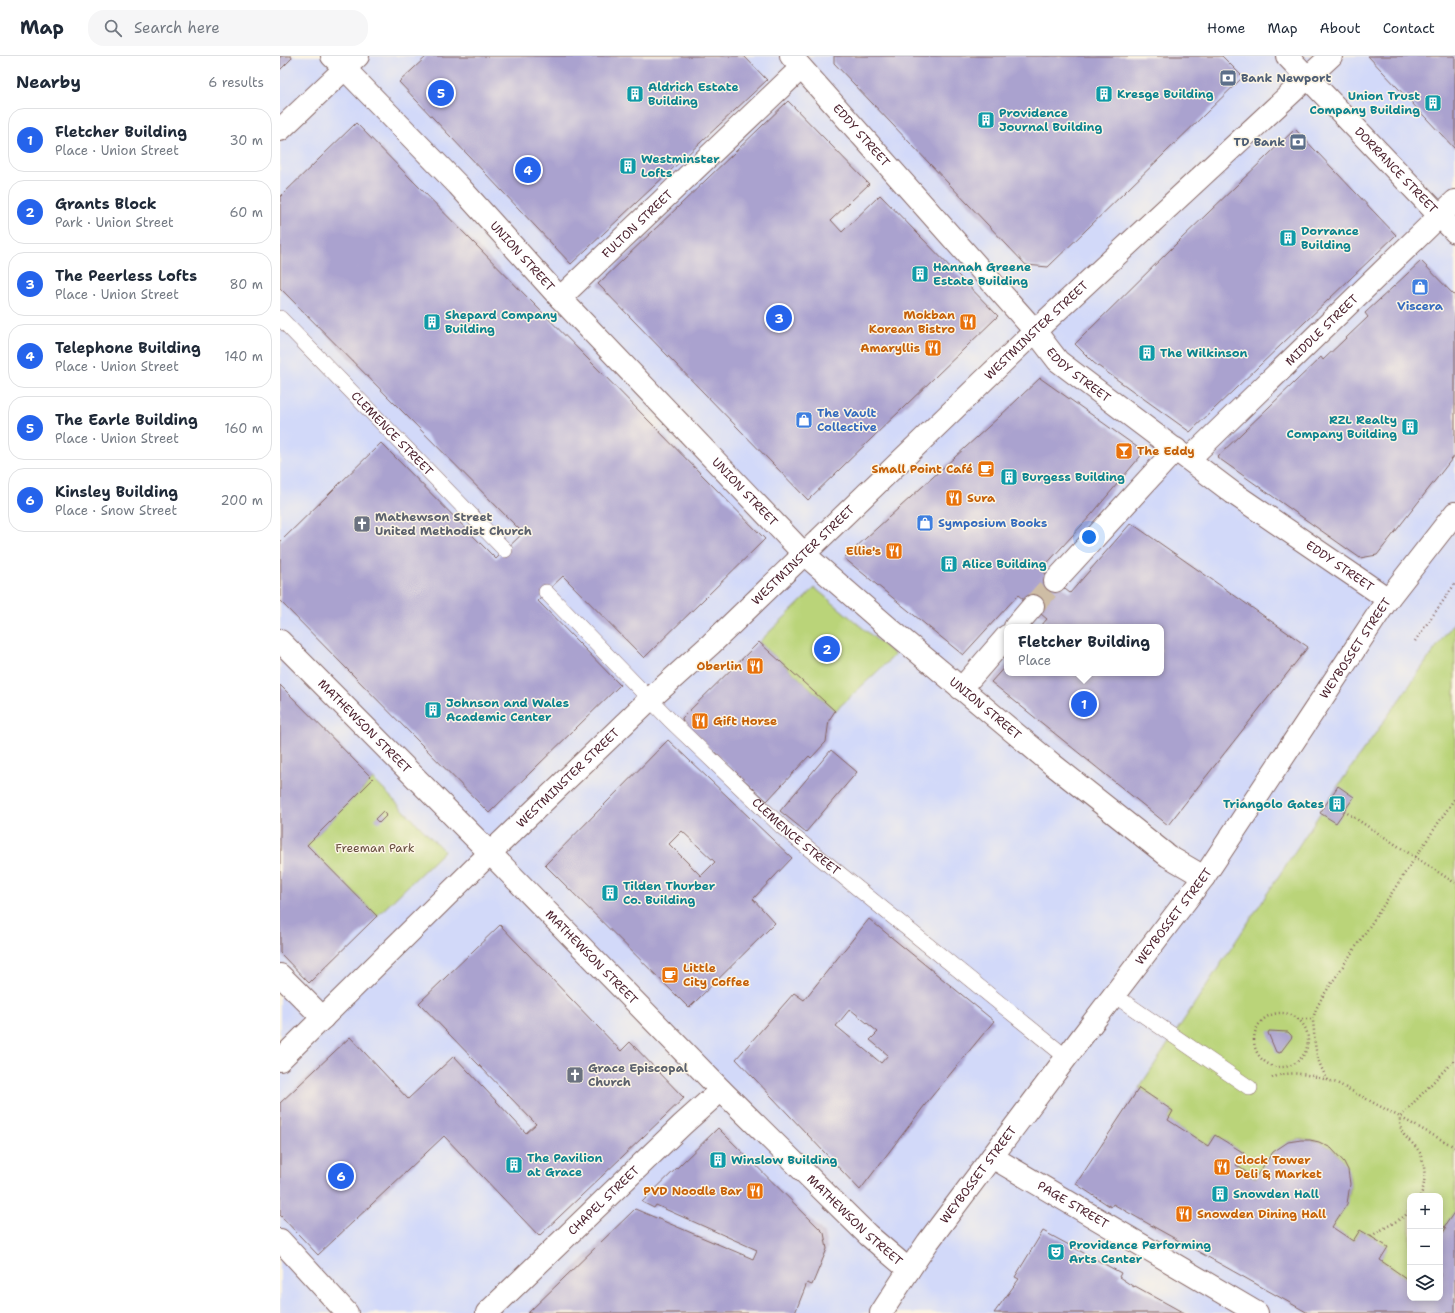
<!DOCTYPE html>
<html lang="en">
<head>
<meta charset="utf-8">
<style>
  body { margin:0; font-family:"Shantell Sans",sans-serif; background:#f6f6f7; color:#1f2937 }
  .controls { position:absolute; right:12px; bottom:12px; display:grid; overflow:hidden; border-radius:8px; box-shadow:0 2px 10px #0003 }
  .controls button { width:36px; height:36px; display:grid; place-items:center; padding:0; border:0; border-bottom:1px solid #e0e1e3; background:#fff; color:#1f2937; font:20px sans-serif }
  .you { position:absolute; left:809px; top:481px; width:14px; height:14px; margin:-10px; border:3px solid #fff; border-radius:50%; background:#1a73e8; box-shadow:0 0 0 6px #1a73e833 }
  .badge { display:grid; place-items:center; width:26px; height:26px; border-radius:50%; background:#2563eb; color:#fff; font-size:13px; font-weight:700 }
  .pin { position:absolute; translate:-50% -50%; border:2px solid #fff; box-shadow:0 1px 4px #0006 }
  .popup { position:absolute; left:724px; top:568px; width:160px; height:52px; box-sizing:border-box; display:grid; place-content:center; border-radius:8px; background:#fff; filter:drop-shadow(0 1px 3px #0005); font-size:13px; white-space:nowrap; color:#747a83 }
  .popup b { font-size:15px; color:#1f2937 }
  .popup::after { content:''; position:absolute; left:50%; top:100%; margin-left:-8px; border:8px solid transparent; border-top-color:#fff }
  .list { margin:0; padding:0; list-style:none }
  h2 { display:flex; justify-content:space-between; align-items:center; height:52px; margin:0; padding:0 16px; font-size:17px }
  h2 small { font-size:13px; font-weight:400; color:#747a83 }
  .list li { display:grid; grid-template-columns:26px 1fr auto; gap:12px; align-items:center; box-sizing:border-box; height:64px; margin:0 8px 8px; padding:0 8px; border:1px solid #e0e1e3; border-radius:16px }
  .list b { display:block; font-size:15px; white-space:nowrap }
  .list p { margin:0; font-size:13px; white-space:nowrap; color:#747a83 }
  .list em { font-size:13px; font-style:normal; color:#747a83 }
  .icon { flex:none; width:22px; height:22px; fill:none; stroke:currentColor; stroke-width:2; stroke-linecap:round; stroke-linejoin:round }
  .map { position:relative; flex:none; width:1175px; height:1257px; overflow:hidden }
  header { display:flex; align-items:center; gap:24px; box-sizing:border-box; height:56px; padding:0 20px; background:#fff; border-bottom:1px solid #e0e1e3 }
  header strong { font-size:19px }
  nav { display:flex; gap:22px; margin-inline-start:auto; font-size:14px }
  .search { width:280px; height:36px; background:#f6f6f7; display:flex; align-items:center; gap:10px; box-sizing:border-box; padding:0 14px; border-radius:16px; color:#747a83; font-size:15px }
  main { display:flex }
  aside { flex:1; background:#fff }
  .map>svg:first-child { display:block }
  .built { fill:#d2d9f9; fill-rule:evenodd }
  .green { fill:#bad479; stroke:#827a52 }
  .building { fill:#aaa2cf; fill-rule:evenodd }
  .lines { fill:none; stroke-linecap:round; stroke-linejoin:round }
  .minor-tunnel { stroke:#cebda5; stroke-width:22; stroke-dasharray:22 11; stroke-linecap:butt }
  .service-casing { stroke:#846461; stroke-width:16 }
  .pedestrian-casing { stroke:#846461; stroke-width:24 }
  .minor-casing { stroke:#846461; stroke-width:24 }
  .tertiary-casing { stroke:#846461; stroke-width:24 }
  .secondary-casing { stroke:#846461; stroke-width:24 }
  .path { stroke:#846461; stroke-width:2.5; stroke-dasharray:1 3; stroke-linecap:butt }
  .service { stroke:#fff; stroke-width:15 }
  .pedestrian { stroke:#fff; stroke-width:22 }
  .minor { stroke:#fff; stroke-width:22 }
  .tertiary { stroke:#fff; stroke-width:22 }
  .secondary { stroke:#fff; stroke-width:22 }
  .labels { text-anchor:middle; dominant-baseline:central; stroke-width:3; stroke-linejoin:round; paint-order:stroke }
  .service-label { font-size:12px; font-weight:bold; fill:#4e5e75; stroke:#fcf5e5; text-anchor:start }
  .culture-label { font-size:12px; font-weight:bold; fill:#0d838f; stroke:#fcf5e5; text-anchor:start }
  .street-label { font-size:12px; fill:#4a1f2b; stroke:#fcf5e5 }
  .shop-label { font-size:12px; font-weight:bold; fill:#366cbe; stroke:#fcf5e5; text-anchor:start }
  .food-label { font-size:12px; font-weight:bold; fill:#c56008; stroke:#fcf5e5; text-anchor:end }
  .worship-label { font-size:12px; font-weight:bold; fill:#5b616d; stroke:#fcf5e5; text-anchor:start }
  .park-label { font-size:12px; fill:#664c3e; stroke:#fcf5e5 }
</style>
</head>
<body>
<header>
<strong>Map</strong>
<div class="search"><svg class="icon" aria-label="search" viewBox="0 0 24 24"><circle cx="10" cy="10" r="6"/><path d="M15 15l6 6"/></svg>Search here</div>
<nav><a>Home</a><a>Map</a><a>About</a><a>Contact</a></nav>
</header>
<main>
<aside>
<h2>Nearby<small>6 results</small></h2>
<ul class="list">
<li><span class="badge">1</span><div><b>Fletcher Building</b><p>Place · Union Street</p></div><em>30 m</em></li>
<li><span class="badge">2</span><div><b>Grants Block</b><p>Park · Union Street</p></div><em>60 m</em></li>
<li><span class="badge">3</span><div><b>The Peerless Lofts</b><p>Place · Union Street</p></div><em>80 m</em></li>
<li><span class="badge">4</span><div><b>Telephone Building</b><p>Place · Union Street</p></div><em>140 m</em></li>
<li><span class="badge">5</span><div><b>The Earle Building</b><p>Place · Union Street</p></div><em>160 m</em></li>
<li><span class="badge">6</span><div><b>Kinsley Building</b><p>Place · Snow Street</p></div><em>200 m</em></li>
</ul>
</aside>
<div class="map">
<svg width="1175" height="1257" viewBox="0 0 1175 1257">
  <rect width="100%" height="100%" fill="#fcf5e5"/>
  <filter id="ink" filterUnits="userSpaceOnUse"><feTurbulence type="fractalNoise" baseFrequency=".025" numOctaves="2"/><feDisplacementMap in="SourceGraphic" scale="8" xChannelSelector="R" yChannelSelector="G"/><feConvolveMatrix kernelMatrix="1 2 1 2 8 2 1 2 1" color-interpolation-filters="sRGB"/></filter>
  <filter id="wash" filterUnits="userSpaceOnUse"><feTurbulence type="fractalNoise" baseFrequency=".012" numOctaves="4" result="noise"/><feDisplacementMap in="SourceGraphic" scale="16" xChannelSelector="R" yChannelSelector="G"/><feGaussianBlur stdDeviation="0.9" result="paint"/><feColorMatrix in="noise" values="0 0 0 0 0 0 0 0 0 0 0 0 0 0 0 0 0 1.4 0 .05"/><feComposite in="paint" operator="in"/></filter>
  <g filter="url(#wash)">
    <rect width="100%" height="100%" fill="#efe4c4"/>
    <path class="built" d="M 0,0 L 1175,0 L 1175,1257 L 0,1257 ZM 727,571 L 881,571 L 881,617 L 727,617 ZM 1130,1140 L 1160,1140 L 1160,1242 L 1130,1242 Z"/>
    <path class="green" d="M 535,532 L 615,599 L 555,655 L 479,586 Z
      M 1175,565 L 1175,1155 L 1164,1171 L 1166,1172 L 1160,1181 L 1160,1140 L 1130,1140 L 1130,1225 L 1100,1204 L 1108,1191 L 1080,1174 L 1073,1185 L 1052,1171 C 1061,1157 1071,1144 1070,1127 C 1069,1101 1043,1079 1017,1084 C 1015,1085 1011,1085 1009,1086 C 1003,1089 981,1116 975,1122 L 956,1109 L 964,1097 L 935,1079 L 928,1090 L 888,1064 L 893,1055 L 859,1032 L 1058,730 Z
      M 93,723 L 164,795 L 97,860 L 27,789 Z"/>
    <g id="blocks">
      <path class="building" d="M 0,0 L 11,0 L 12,2 L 0,14 Z
        M 147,0 L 464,0 L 487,24 L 291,208 L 119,26 Z
        M 554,0 L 942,0 L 963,21 L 768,211 L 746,209 L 554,7 Z
        M 1088,0 L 1175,0 L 1175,93 Z
        M 508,45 L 589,128 L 551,164 L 562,176 L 600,139 L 718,260 L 528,444 L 318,228 Z
        M 76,67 L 485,483 L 364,602 L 283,520 L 266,536 L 258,545 L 340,629 L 209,757 L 0,545 L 0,486 L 101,387 L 216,503 L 243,477 L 0,232 L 0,141 Z
        M 1015,73 L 1116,179 L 910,376 L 814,307 L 795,288 L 899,185 Z
        M 1141,205 L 1175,240 L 1175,399 L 1097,499 L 1080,502 L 937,401 L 1041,301 L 1043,304 L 1088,261 L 1085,257 Z
        M 760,322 L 864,396 L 812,458 L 761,514 L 790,537 L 851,467 L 1028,591 L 888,769 L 711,626 L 727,608 L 727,617 L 881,617 L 881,571 L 760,571 L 767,563 L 738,539 L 683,599 L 564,502 L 719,361 Z
        M 479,586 L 555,655 L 549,664 L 546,686 L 531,702 L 529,700 L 487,745 L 403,667 L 402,662 Z
        M 0,629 L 93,723 L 27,789 L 97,860 L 29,927 L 0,897 Z
        M 388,684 L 512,802 L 473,843 L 495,867 L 409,952 L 265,809 ZM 402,775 L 435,806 L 421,820 L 389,788 Z
        M 551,694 L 577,716 L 526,776 L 500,755 Z
        M 1058,730 L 1074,741 L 1056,767 L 1040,757 Z
        M 103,755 L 107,759 L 99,767 L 95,763 Z
        M 589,863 L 714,965 L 648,1045 L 580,1134 L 456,1003 L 514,937 L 524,944 ZM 570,953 L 598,976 L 590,984 L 608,999 L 601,1007 L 556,970 Z
        M 220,869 L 341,995 L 350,986 L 404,1042 L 259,1180 L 164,1080 L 38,1199 L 0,1159 L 0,1047 L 70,981 L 128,1043 L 174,1000 L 246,1077 L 256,1068 L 139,947 Z
        M 989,975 L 1008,976 L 1011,979 L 1012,981 L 1000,997 L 996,996 L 988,977 Z
        M 859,1032 L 893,1055 L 888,1064 L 928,1090 L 935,1079 L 964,1097 L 956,1109 L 975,1122 L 993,1096 L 1008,1086 L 1021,1084 L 1030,1084 L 1039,1086 L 1051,1092 L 1064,1106 L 1068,1114 L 1070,1128 L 1067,1148 L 1052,1171 L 1073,1185 L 1080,1174 L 1108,1191 L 1100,1204 L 1130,1225 L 1130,1242 L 1160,1242 L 1160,1181 L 1166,1172 L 1164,1171 L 1175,1155 L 1175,1257 L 1028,1257 L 833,1148 L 831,1151 L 796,1128 Z
        M 438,1072 L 544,1177 L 547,1193 L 532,1229 L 527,1227 L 515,1257 L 248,1257 L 355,1153 L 473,1203 L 477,1194 L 376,1149 L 374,1152 L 362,1146 Z
        M 763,1175 L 841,1217 L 839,1221 L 854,1231 L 855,1230 L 904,1257 L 714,1257 L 739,1223 L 735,1221 Z"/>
    </g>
  </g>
  <g filter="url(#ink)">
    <use href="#blocks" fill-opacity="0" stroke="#846461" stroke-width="1"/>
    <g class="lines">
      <path class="minor-tunnel" d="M 753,550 L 775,525"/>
      <g class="service-casing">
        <g id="service">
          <path id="s1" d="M 0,262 L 225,494"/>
          <path id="s2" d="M 266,536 L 390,664 L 502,771 L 786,1001"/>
          <path d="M 834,939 L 970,1032"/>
        </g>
      </g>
      <g class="pedestrian-casing">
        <g id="pedestrian">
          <path id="s3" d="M 280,242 L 521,12"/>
        </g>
      </g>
      <g class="minor-casing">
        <g id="minor">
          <path id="s4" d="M 65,13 L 178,129 L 280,242 L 524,498 L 609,572 L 772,708 L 888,800 L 924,821"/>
          <path id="s5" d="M 909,403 L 1175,145"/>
          <path d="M 775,525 L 896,393"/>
          <path d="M 735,571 L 753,550"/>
          <path d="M 681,633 L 727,580"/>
          <path d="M 0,919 L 43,962"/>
          <path id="s6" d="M 712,1101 L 977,1257"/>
          <path id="s7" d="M 207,1257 L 402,1069 L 441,1034"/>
        </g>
      </g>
      <g class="tertiary-casing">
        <g id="tertiary">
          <path d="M 52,0 L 65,13"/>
          <path id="s8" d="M 511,0 L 755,275 L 778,305 L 953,437 L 1108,543"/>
          <path id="s9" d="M 0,585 L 210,797 L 441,1034 L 588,1179 L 629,1214"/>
          <path id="s10" d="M 0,1004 L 210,797 L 370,643 L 431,588 L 755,275 L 1051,0"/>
          <path d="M 0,1184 L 67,1257"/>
        </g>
      </g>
      <g class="secondary-casing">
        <g id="secondary">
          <path id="s11" d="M 1007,0 L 1175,176"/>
          <path d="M 0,74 L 78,0"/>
          <path id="s12" d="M 601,1257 L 629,1214 L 648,1186 L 801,982 L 924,821 L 1108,543 L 1175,457"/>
        </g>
      </g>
      <path class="path" d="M 1135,585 L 1175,528
        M 1064,755 L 1175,827
        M974 984a27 27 0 1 1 54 0a27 27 0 1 1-54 0Z
        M 1018,963 L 1033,963
        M 992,1022 C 1012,1012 1037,1021 1057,1027 L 1175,1091
        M 1048,1024 C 1038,1008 1035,995 1034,976 C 1034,972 1033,968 1033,964 C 1034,956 1039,947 1043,940 L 1175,742
        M 1140,1140 C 1146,1130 1146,1108 1140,1097 C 1131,1081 1119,1084 1120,1061 L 1175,1003
        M 1091,1180 L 1125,1160 L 1130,1154"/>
      <use href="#service" class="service"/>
      <use href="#pedestrian" class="pedestrian"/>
      <use href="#minor" class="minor"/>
      <use href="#tertiary" class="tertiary"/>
      <use href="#secondary" class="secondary"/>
    </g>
  </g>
  <defs>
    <g id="bank-square" transform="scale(0.9)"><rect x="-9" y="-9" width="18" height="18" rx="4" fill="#5c6f8a" stroke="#fcf5e5"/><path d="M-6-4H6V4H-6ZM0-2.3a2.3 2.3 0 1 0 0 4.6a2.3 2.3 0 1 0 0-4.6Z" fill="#fff"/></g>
    <g id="building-square" transform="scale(0.9)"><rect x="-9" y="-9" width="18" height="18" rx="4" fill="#0f9aa8" stroke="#fcf5e5"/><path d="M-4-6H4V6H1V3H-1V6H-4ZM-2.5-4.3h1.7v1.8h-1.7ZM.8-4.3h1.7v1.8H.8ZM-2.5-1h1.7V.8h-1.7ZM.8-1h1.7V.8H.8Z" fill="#fff"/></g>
    <g id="shop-square" transform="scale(0.9)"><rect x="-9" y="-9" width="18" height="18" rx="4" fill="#3f7fe0" stroke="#fcf5e5"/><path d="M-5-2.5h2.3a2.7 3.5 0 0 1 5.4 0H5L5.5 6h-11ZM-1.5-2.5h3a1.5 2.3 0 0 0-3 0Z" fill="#fff"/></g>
    <g id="restaurant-square" transform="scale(0.9)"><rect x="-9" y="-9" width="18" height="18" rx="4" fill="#e8710a" stroke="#fcf5e5"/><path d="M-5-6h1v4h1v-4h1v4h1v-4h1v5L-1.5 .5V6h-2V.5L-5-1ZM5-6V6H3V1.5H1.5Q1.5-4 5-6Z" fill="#fff"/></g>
    <g id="bar-square" transform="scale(0.9)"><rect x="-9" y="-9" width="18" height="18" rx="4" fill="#e8710a" stroke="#fcf5e5"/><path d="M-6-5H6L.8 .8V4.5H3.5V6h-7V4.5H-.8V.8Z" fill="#fff"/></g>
    <g id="cafe-square" transform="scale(0.9)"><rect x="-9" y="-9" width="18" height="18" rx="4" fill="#e8710a" stroke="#fcf5e5"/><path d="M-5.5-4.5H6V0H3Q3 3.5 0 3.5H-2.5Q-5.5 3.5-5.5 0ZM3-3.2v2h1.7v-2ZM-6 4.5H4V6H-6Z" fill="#fff"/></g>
    <g id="church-square" transform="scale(0.9)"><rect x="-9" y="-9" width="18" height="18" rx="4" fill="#6b7280" stroke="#fcf5e5"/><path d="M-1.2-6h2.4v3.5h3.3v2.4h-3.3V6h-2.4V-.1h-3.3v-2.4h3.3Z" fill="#fff"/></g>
    <g id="theatre-square" transform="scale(0.9)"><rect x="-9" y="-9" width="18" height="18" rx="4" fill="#0f9aa8" stroke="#fcf5e5"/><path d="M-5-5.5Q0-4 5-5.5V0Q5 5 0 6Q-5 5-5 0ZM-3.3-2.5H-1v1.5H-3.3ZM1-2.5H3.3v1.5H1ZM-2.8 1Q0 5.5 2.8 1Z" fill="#fff"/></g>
  </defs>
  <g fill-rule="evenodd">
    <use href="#bank-square" x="948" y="22"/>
    <use href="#building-square" x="355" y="38"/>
    <use href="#building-square" x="824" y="38"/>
    <use href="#building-square" x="1153" y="47"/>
    <use href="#building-square" x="706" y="64"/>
    <use href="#bank-square" x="1018" y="86"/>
    <use href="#building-square" x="348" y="110"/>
    <use href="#building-square" x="1008" y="182"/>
    <use href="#building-square" x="640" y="218"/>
    <use href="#shop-square" x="1140" y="231"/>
    <use href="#building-square" x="152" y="266"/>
    <use href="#restaurant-square" x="688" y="266"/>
    <use href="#restaurant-square" x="653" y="292"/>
    <use href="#building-square" x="867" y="297"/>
    <use href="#shop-square" x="524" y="364"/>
    <use href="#building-square" x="1130" y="371"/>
    <use href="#bar-square" x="844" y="395"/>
    <use href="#cafe-square" x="706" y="413"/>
    <use href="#building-square" x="729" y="421"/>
    <use href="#restaurant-square" x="674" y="442"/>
    <use href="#shop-square" x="645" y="467"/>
    <use href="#church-square" x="82" y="468"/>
    <use href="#restaurant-square" x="614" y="495"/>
    <use href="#building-square" x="669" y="508"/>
    <use href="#restaurant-square" x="475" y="610"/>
    <use href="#building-square" x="153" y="654"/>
    <use href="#restaurant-square" x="420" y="665"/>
    <use href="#building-square" x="1057" y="748"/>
    <use href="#building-square" x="330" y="837"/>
    <use href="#cafe-square" x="390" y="919"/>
    <use href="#church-square" x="295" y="1019"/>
    <use href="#building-square" x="438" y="1104"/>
    <use href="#building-square" x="234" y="1109"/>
    <use href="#restaurant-square" x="942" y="1111"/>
    <use href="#restaurant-square" x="475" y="1135"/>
    <use href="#building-square" x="940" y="1138"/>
    <use href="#restaurant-square" x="904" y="1158"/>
    <use href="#theatre-square" x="776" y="1196"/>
  </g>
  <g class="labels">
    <g class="service-label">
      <text x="961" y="22">Bank Newport</text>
      <text x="1005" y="86" text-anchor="end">TD Bank</text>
    </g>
    <g class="culture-label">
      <text x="368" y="31">Aldrich Estate<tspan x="368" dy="14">Building</tspan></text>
      <text x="837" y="38">Kresge Building</text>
      <text x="1140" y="40" text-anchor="end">Union Trust<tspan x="1140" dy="14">Company Building</tspan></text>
      <text x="719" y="57">Providence<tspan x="719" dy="14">Journal Building</tspan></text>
      <text x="361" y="103">Westminster<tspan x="361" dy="14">Lofts</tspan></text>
      <text x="1021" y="175">Dorrance<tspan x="1021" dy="14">Building</tspan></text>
      <text x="653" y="211">Hannah Greene<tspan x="653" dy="14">Estate Building</tspan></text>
      <text x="165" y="259">Shepard Company<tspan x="165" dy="14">Building</tspan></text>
      <text x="880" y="297">The Wilkinson</text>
      <text x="1117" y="364" text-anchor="end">RZL Realty<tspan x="1117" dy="14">Company Building</tspan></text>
      <text x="742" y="421">Burgess Building</text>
      <text x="682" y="508">Alice Building</text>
      <text x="166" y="647">Johnson and Wales<tspan x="166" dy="14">Academic Center</tspan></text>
      <text x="1044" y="748" text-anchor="end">Triangolo Gates</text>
      <text x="343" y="830">Tilden Thurber<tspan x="343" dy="14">Co. Building</tspan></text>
      <text x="247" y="1102">The Pavilion<tspan x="247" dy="14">at Grace</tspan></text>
      <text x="451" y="1104">Winslow Building</text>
      <text x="953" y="1138">Snowden Hall</text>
      <text x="789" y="1189">Providence Performing<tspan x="789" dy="14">Arts Center</tspan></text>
    </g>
    <g class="street-label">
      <text stroke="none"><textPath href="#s8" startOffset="106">EDDY STREET</textPath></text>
      <text stroke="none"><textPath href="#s11" startOffset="158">DORRANCE STREET</textPath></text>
      <text stroke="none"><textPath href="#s3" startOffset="107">FULTON STREET</textPath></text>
      <text stroke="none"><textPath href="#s4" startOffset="258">UNION STREET</textPath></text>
      <text stroke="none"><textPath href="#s5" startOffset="185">MIDDLE STREET</textPath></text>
      <text stroke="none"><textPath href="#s10" startOffset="1051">WESTMINSTER STREET</textPath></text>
      <text stroke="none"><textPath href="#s8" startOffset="430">EDDY STREET</textPath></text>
      <text stroke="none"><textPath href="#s1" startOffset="161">CLEMENCE STREET</textPath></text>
      <text stroke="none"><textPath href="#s4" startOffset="582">UNION STREET</textPath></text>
      <text stroke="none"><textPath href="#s10" startOffset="727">WESTMINSTER STREET</textPath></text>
      <text stroke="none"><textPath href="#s8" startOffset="754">EDDY STREET</textPath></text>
      <text stroke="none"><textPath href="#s12" startOffset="817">WEYBOSSET STREET</textPath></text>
      <text stroke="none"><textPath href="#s4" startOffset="906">UNION STREET</textPath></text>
      <text stroke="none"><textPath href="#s9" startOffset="120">MATHEWSON STREET</textPath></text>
      <text stroke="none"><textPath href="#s10" startOffset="403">WESTMINSTER STREET</textPath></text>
      <text stroke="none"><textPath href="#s2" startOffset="350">CLEMENCE STREET</textPath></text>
      <text stroke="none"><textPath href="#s12" startOffset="493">WEYBOSSET STREET</textPath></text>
      <text stroke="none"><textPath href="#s9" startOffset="444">MATHEWSON STREET</textPath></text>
      <text stroke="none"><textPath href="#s12" startOffset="169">WEYBOSSET STREET</textPath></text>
      <text stroke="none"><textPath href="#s7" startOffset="162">CHAPEL STREET</textPath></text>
      <text stroke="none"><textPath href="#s6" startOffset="94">PAGE STREET</textPath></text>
      <text stroke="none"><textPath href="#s9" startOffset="816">MATHEWSON STREET</textPath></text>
    </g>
    <g class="shop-label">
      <text x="1140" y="250" text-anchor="middle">Viscera</text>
      <text x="537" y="357">The Vault<tspan x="537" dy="14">Collective</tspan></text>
      <text x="658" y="467">Symposium Books</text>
    </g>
    <g class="food-label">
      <text x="675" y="259">Mokban<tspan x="675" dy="14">Korean Bistro</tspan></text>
      <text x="640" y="292">Amaryllis</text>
      <text x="857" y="395" text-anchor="start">The Eddy</text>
      <text x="693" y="413">Small Point Café</text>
      <text x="687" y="442" text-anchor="start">Sura</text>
      <text x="601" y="495">Ellie's</text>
      <text x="462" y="610">Oberlin</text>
      <text x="433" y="665" text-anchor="start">Gift Horse</text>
      <text x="403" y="912" text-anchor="start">Little<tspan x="403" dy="14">City Coffee</tspan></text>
      <text x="955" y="1104" text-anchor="start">Clock Tower<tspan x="955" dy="14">Deli &amp; Market</tspan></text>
      <text x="462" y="1135">PVD Noodle Bar</text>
      <text x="917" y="1158" text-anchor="start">Snowden Dining Hall</text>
    </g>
    <g class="worship-label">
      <text x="95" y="461">Mathewson Street<tspan x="95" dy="14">United Methodist Church</tspan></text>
      <text x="308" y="1012">Grace Episcopal<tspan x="308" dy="14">Church</tspan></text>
    </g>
    <g class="park-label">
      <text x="95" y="792">Freeman Park</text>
    </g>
  </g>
</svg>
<div class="controls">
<button>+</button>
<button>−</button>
<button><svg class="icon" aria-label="layers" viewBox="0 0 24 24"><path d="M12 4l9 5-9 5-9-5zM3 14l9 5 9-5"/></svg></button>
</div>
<div class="you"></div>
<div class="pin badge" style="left:804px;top:648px">1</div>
<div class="popup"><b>Fletcher Building</b>Place</div>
<div class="pin badge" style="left:547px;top:593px">2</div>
<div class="pin badge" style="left:499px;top:262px">3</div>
<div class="pin badge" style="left:248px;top:114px">4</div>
<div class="pin badge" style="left:161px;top:37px">5</div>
<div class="pin badge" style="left:61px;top:1120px">6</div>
</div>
</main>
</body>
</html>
